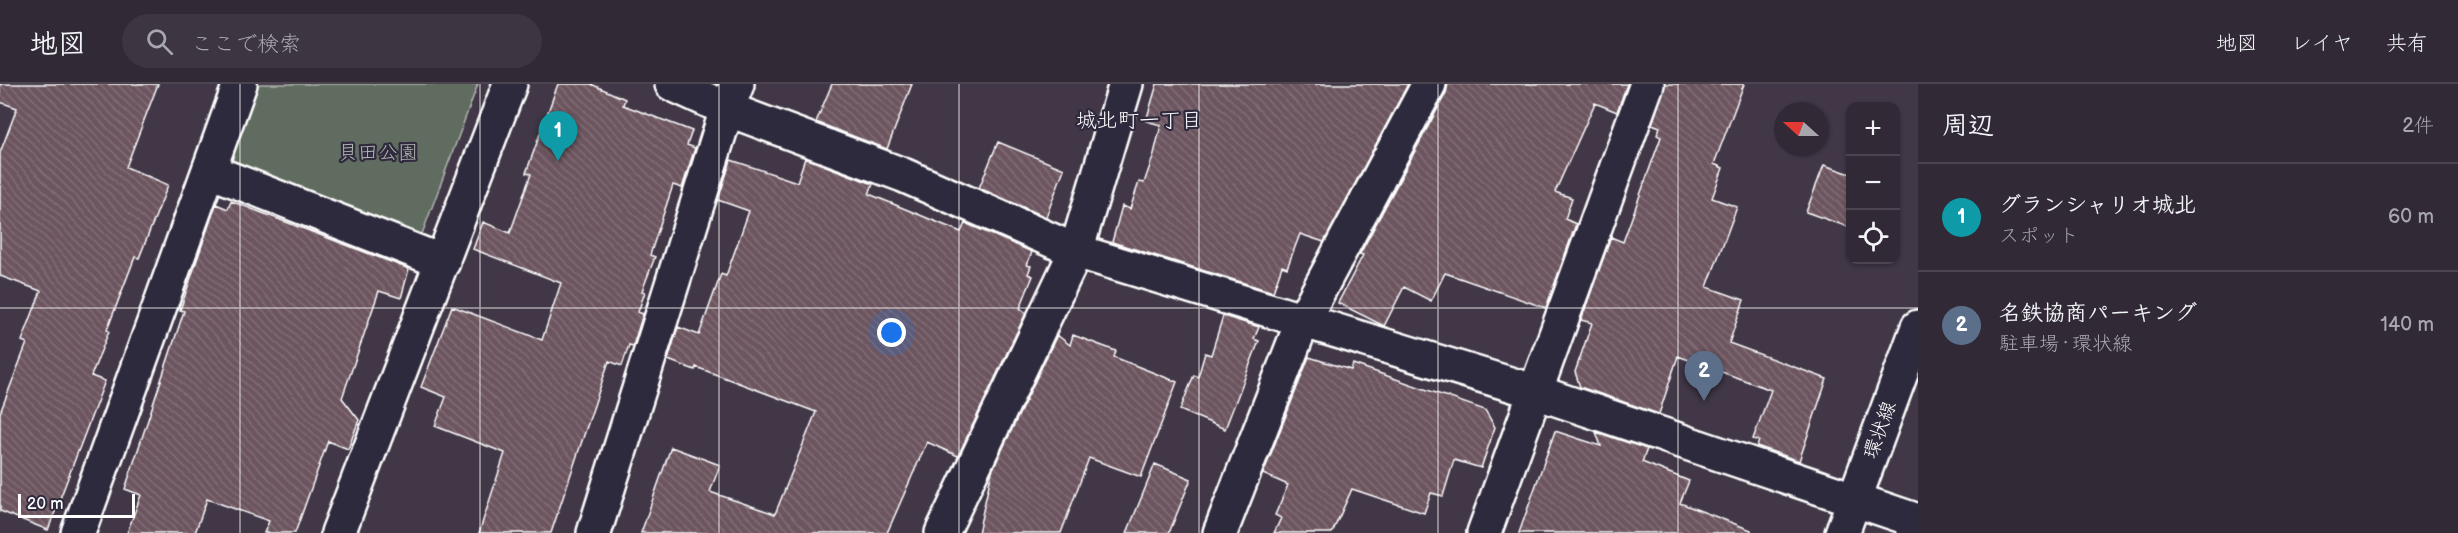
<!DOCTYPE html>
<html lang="ja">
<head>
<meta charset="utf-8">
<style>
  body { margin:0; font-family:"Balsamiq Sans","Klee One",sans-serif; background:#3d3541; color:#f1f3f6 }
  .controls { position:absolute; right:18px; top:18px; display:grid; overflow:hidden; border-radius:12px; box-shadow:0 2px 4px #0004 }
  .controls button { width:54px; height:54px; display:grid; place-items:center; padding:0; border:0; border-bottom:2px solid #4c4550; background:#312935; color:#f1f3f6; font:30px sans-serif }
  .compass { position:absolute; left:1774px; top:18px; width:54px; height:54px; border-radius:50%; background:#312935; box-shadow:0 2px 4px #0004; rotate:291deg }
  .scale { position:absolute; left:18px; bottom:15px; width:117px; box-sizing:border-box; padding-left:6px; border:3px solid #fff; border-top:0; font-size:16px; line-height:21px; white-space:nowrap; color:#fff; -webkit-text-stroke:4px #2f2a3d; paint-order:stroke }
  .you { position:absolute; left:892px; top:249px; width:21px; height:21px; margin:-15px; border:4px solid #fff; border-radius:50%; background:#1a73e8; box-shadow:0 0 0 9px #1a73e833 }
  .badge { display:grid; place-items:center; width:39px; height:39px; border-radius:50%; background:#ffd166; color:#fff; font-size:20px; font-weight:700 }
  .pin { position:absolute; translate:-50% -50px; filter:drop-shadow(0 2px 3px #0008) }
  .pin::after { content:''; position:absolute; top:32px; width:21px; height:18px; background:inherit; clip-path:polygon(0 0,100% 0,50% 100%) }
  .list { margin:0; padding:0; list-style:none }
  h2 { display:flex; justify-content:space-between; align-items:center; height:78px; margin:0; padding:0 24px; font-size:26px }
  h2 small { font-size:20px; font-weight:400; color:#a8a6ad }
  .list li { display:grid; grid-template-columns:39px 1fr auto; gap:18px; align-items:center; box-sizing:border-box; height:108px; padding:0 24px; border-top:2px solid #4c4550 }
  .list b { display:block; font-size:22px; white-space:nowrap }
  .list p { margin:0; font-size:20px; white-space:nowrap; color:#a8a6ad }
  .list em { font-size:20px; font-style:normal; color:#a8a6ad }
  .icon { flex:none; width:33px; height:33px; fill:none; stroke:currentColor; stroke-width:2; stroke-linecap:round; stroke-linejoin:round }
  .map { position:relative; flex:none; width:1918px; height:449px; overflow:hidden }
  header { display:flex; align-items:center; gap:36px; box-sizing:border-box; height:84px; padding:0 30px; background:#312935; border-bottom:2px solid #4c4550 }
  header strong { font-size:28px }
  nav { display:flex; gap:33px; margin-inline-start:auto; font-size:21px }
  .search { width:420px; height:54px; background:#3d3541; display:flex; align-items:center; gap:15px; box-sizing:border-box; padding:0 21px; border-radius:33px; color:#a8a6ad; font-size:22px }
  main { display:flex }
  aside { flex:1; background:#312935 }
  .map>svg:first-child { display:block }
  .park { fill:#616c61; stroke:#b0b6b0; stroke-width:1.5 }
  .building { fill:url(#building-back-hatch); stroke:#fff; stroke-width:1.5 }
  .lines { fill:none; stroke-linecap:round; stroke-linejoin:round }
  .minor-casing { stroke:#fff; stroke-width:38 }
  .major-casing { stroke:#fff; stroke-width:38 }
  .minor { stroke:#2f2a3d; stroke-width:33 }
  .major { stroke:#2f2a3d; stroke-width:33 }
  .grid { fill:none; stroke:#fff; stroke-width:1.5; stroke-opacity:0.55 }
  .labels { text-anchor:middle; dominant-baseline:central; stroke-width:4.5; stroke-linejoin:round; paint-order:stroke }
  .park-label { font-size:20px; fill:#b0b6b0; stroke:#2f2a3d }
  .street-label { font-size:20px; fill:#fff; stroke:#2f2a3d }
  .neighbourhood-label { font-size:21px; fill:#fff; stroke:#2f2a3d }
</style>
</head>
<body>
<header>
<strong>地図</strong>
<div class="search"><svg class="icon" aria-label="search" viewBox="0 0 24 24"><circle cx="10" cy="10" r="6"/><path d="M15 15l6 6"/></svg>ここで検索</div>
<nav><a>地図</a><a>レイヤ</a><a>共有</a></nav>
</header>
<main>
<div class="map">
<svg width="1918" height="449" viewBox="0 0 1918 449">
  <defs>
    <pattern id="building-back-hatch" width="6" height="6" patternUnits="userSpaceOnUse" patternTransform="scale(1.5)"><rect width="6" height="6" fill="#6c545f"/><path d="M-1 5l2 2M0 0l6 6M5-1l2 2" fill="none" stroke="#826e77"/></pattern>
  </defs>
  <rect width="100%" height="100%" fill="#413747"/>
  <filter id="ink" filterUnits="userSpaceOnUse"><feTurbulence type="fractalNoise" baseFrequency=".0167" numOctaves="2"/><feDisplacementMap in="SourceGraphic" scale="12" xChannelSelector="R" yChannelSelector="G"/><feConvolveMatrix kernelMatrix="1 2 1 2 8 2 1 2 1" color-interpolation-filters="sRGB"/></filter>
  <g filter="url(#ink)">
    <path class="park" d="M 257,0 L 478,0 L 419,158 L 228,82 Z"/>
    <path class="building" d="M 0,0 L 158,0 L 126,83 L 168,101 L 139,174 L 135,173 L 107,246 L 109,247 L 91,292 L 105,297 L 48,446 L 0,427 L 0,329 L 27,259 L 22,257 L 41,207 L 0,192 L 0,69 L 17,24 L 0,18 Z
      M 558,0 L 591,0 L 625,15 L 623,21 L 692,47 L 687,61 L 695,64 L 682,104 L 673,101 L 650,171 L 655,173 L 642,207 L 645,208 L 638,228 L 643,230 L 633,262 L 629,261 L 622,282 L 609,277 L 551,449 L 479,449 L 505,369 L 435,342 L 446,313 L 421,303 L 452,222 L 542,256 L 561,199 L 473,165 L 483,138 L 510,149 L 531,90 L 526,89 Z
      M 832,0 L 912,0 L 887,65 L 816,38 Z
      M 1157,0 L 1408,0 L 1324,158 L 1300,150 L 1287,184 L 1282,182 L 1273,208 L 1112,158 L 1122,122 L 1130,125 L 1139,98 L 1144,99 L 1154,70 L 1161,41 L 1146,37 Z
      M 1448,0 L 1627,0 L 1617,28 L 1595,19 L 1555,108 L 1572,114 L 1565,135 L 1576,140 L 1546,224 L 1445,189 L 1431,217 L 1404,203 L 1384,242 L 1338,219 L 1363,171 L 1360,170 L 1446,9 Z
      M 1665,0 L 1744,0 L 1714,80 L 1723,84 L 1712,114 L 1737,123 L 1707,203 L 1744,216 L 1729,259 L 1827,295 L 1799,377 L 1757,362 L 1759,357 L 1753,355 L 1771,306 L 1678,272 L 1659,330 L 1580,303 L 1575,288 L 1592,239 L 1581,236 L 1611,153 L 1623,158 L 1661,53 L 1657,51 L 1660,43 L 1652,40 Z
      M 998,58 L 1064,85 L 1046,133 L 979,104 Z
      M 805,74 L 873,100 L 869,110 L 961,148 L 965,139 L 1032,168 L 1027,181 L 1031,182 L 1028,190 L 1033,192 L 1020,224 L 1026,229 L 958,372 L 927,358 L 887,449 L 641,449 L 671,363 L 720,381 L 710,408 L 775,430 L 816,328 L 696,283 L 695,286 L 668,276 L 678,243 L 699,251 L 721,190 L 726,192 L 749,127 L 718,116 L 731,76 L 797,98 Z
      M 1824,81 L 1851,90 L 1851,144 L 1806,128 Z
      M 231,117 L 409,185 L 401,214 L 379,207 L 342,314 L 359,336 L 348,365 L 328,357 L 295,449 L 264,449 L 269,437 L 207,415 L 195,449 L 127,449 L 141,411 L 125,405 L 184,227 L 180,226 L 216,120 L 228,125 Z
      M 1223,232 L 1259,243 L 1254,255 L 1259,257 L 1225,345 L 1180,326 L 1194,291 L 1198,293 L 1205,269 L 1211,271 Z
      M 1057,251 L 1070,261 L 1073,251 L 1116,267 L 1114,273 L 1177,298 L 1141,393 L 1089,374 L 1061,449 L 978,449 L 992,387 Z
      M 1309,273 L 1351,286 L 1353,280 L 1485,326 L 1495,343 L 1481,384 L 1454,376 L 1443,412 L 1431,409 L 1424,429 L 1352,405 L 1332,449 L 1274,449 L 1281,434 L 1275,431 L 1288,401 L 1263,390 Z
      M 1555,347 L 1601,362 L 1596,348 L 1647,365 L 1642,378 L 1689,397 L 1680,419 L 1751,446 L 1751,449 L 1519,449 Z
      M 1155,380 L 1191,395 L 1169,449 L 1127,449 Z"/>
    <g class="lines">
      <g class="minor-casing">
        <path id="minor" d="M 672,0 L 727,25 L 903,91 L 1076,167 L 1536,308 L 1918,437
          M 210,87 L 443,178
          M 78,449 L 240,0
          M 338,449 L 510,0
          M 594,449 L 727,25 L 737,0
          M 942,449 L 1076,167 L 1126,0
          M 1220,449 L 1303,236 L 1429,0
          M 1484,449 L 1647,0"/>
      </g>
      <g class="major-casing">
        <path id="major" d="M 1842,449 L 1918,243
          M 1914,449 L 1918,439"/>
      </g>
      <use href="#minor" class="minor"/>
      <use href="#major" class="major"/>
    </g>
  </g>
  <path class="grid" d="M 240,0 L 240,449M 480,0 L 480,449M 719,0 L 719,449M 959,0 L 959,449M 1199,0 L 1199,449M 1438,0 L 1438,449M 1678,0 L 1678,449M 0,224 L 1918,224"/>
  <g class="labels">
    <g class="park-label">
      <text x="378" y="69">貝田公園</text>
    </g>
    <g class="street-label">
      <text transform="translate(1880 346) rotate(-70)">環状線</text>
    </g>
    <g class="neighbourhood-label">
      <text x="1139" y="36">城北町一丁目</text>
    </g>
  </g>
</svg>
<div class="controls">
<button>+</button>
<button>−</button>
<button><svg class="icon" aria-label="locate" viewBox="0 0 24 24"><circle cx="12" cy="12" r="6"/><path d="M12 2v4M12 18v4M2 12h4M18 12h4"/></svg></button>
</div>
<svg class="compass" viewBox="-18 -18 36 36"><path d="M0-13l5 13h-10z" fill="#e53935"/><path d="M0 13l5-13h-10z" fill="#a8a6ad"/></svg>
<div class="scale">20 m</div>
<div class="you"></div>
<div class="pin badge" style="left:558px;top:77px;background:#0f9aa8">1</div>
<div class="pin badge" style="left:1704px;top:317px;background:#5c6f8a">2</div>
</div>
<aside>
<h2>周辺<small>2件</small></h2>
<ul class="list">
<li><span class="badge" style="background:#0f9aa8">1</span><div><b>グランシャリオ城北</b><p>スポット</p></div><em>60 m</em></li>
<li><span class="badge" style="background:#5c6f8a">2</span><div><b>名鉄協商パーキング</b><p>駐車場 · 環状線</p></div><em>140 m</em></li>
</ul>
</aside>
</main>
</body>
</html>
